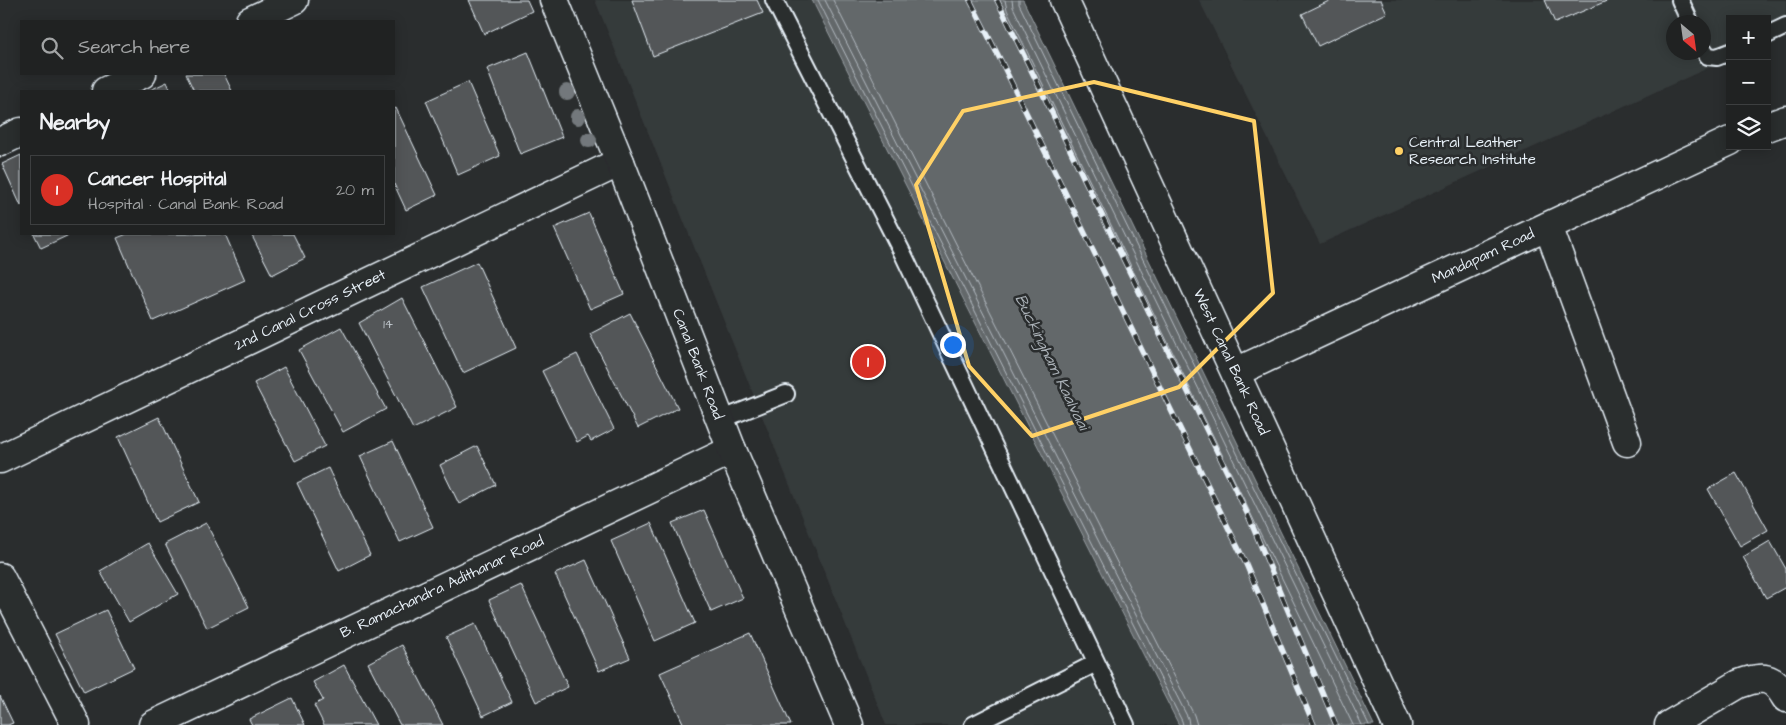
<!DOCTYPE html>
<html lang="en">
<head>
<meta charset="utf-8">
<style>
  body { margin:0; font-family:"Architects Daughter",sans-serif; background:#2d2f2f; color:#f1f3f6 }
  .controls { position:absolute; right:15px; top:15px; display:grid; overflow:hidden; border-radius:0px; box-shadow:0 2px 12px #0003 }
  .controls button { width:45px; height:45px; display:grid; place-items:center; padding:0; border:0; border-bottom:1px solid #3d3f40; background:#202222; color:#f1f3f6; font:25px sans-serif }
  .compass { position:absolute; left:1666px; top:15px; width:45px; height:45px; border-radius:50%; background:#202222; box-shadow:0 2px 12px #0003; rotate:151deg }
  .you { position:absolute; left:952px; top:344px; width:18px; height:18px; margin:-12px; border:4px solid #fff; border-radius:50%; background:#1a73e8; box-shadow:0 0 0 8px #1a73e833 }
  .badge { display:grid; place-items:center; width:32px; height:32px; border-radius:50%; background:#d93025; color:#fff; font-size:16px; font-weight:700 }
  .pin { position:absolute; translate:-50% -50%; border:2px solid #fff; box-shadow:0 1px 5px #0006 }
  .list { margin:0; padding:0; list-style:none }
  h2 { display:flex; justify-content:space-between; align-items:center; height:65px; margin:0; padding:0 20px; font-size:21px }
  h2 small { font-size:16px; font-weight:400; color:#a2a4a5 }
  .list li { display:grid; grid-template-columns:32px 1fr auto; gap:15px; align-items:center; box-sizing:border-box; height:70px; margin:0 10px 10px; padding:0 10px; border:1px solid #3d3f40; border-radius:0px }
  .list b { display:block; font-size:19px; white-space:nowrap }
  .list p { margin:0; font-size:16px; white-space:nowrap; color:#a2a4a5 }
  .list em { font-size:16px; font-style:normal; color:#a2a4a5 }
  .icon { flex:none; width:28px; height:28px; fill:none; stroke:currentColor; stroke-width:2; stroke-linecap:round; stroke-linejoin:round }
  .map { position:relative; flex:none; width:1786px; height:725px; overflow:hidden }
  .search { position:absolute; background:#202222; box-shadow:0 2px 12px #0003; left:20px; top:20px; width:375px; height:55px; display:flex; align-items:center; gap:12px; box-sizing:border-box; padding:0 18px; border-radius:0px; color:#a2a4a5; font-size:19px }
  .panel { position:absolute; background:#202222; box-shadow:0 2px 12px #0003; left:20px; top:90px; width:375px; height:145px; border-radius:0px }
  .map>svg:first-child { display:block }
  .built { fill:#363a3b; fill-rule:evenodd }
  .water { fill:#63686b; stroke:#989fa3 }
  .lines { fill:none; stroke-linecap:round; stroke-linejoin:round }
  .shore { stroke:#b3bac0; stroke-width:1 }
  .building { fill:#535759; stroke:#e8f1f8 }
  .service-casing { stroke:#e8f1f8; stroke-width:20 }
  .minor-casing { stroke:#e8f1f8; stroke-width:31 }
  .tertiary-casing { stroke:#e8f1f8; stroke-width:31 }
  .service { stroke:#2a2d2e; stroke-width:16 }
  .minor { stroke:#2a2d2e; stroke-width:28 }
  .tertiary { stroke:#2a2d2e; stroke-width:28 }
  .rail-casing { stroke:#e8f1f8; stroke-width:5.5 }
  .rail { stroke:#2a2d2e; stroke-width:4; stroke-dasharray:11; stroke-linecap:butt }
  .tree { fill:#73787b }
  .marked { fill:none; stroke:#ffd166; stroke-width:4; stroke-linejoin:round }
  .poi-dot { fill:#ffd166; stroke:#2a2d2e; stroke-width:2 }
  .labels { text-anchor:middle; dominant-baseline:central; stroke-width:5; stroke-linejoin:round; paint-order:stroke }
  .number-label { font-size:12px; fill:#c3cad0 }
  .poi-label { font-size:15px; fill:#e8f1f8; stroke:#2a2d2e; text-anchor:start }
  .street-label { font-size:15px; fill:#e8f1f8; stroke:#2a2d2e }
  .water-label { font-size:16px; font-style:italic; fill:#acb3b9; stroke:#2a2d2e }
</style>
</head>
<body>
<div class="map">
<svg width="1786" height="725" viewBox="0 0 1786 725">
  <rect width="100%" height="100%" fill="#2a2d2e"/>
  <filter id="ink" filterUnits="userSpaceOnUse"><feTurbulence type="fractalNoise" baseFrequency=".02" numOctaves="2"/><feDisplacementMap in="SourceGraphic" scale="10" xChannelSelector="R" yChannelSelector="G"/><feConvolveMatrix kernelMatrix="1 2 1 2 8 2 1 2 1" color-interpolation-filters="sRGB"/></filter>
  <g filter="url(#ink)">
    <path class="built" d="M 595,0 L 812,0 L 1179,725 L 886,725 Z
      M 1199,0 L 1786,0 L 1786,32 L 1767,41 L 1767,19 L 1730,19 L 1730,58 L 1320,244 ZM 1674,22 L 1704,22 L 1704,52 L 1674,52 Z"/>
    <path class="water" d="M 812,0 L 1023,0 L 1374,725 L 1179,725 Z"/>
    <g class="lines">
      <path class="shore" d="M 818,0 L 1182,721 L 1183,725
        M 825,0 L 1188,718 L 1189,725
        M 833,0 L 1194,715 L 1197,725
        M 1005,0 L 1007,10 L 1353,725
        M 1012,0 L 1013,7 L 1362,725
        M 1019,0 L 1019,4 L 1369,725"/>
    </g>
    <path class="building" d="M 469,0 L 527,0 L 532,11 L 484,34 Z
      M 632,0 L 757,0 L 763,13 L 653,56 Z
      M 1331,0 L 1381,0 L 1387,13 L 1318,46 L 1302,14 Z
      M 1545,0 L 1609,0 L 1555,23 Z
      M 528,52 L 562,137 L 520,154 L 487,69 Z
      M 186,74 L 224,74 L 232,91 L 194,91 Z
      M 167,82 L 171,91 L 148,91 Z
      M 468,82 L 500,156 L 458,175 L 426,101 Z
      M 396,108 L 437,195 L 406,210 L 394,184 L 394,109 Z
      M 21,155 L 21,206 L 2,164 Z
      M 589,213 L 624,294 L 590,309 L 554,228 Z
      M 34,234 L 71,234 L 41,248 Z
      M 127,234 L 225,234 L 245,280 L 153,321 L 117,238 Z
      M 251,234 L 293,234 L 305,258 L 272,275 Z
      M 477,262 L 516,348 L 463,373 L 423,287 Z
      M 402,298 L 457,407 L 413,429 L 359,323 Z
      M 630,313 L 678,408 L 638,428 L 590,334 Z
      M 341,327 L 386,409 L 343,432 L 299,350 Z
      M 577,354 L 614,429 L 591,441 L 588,436 L 577,442 L 542,371 Z
      M 284,367 L 325,446 L 295,461 L 254,383 Z
      M 159,417 L 199,502 L 157,522 L 118,437 Z
      M 393,441 L 433,527 L 400,542 L 360,456 Z
      M 477,446 L 496,485 L 459,504 L 440,465 Z
      M 328,468 L 370,555 L 339,571 L 297,483 Z
      M 1736,473 L 1768,530 L 1740,546 L 1708,489 Z
      M 704,510 L 743,598 L 711,612 L 672,523 Z
      M 206,523 L 249,607 L 207,628 L 165,544 Z
      M 651,523 L 695,623 L 655,641 L 611,541 Z
      M 1770,541 L 1786,569 L 1786,587 L 1766,598 L 1743,557 Z
      M 148,543 L 178,594 L 129,622 L 100,571 Z
      M 586,560 L 630,658 L 599,671 L 555,574 Z
      M 521,585 L 568,687 L 536,702 L 489,600 Z
      M 106,610 L 134,668 L 84,692 L 55,634 Z
      M 475,624 L 512,702 L 483,716 L 446,637 Z
      M 750,633 L 791,725 L 684,725 L 660,673 Z
      M 402,645 L 443,725 L 400,725 L 368,663 Z
      M 344,665 L 376,725 L 324,725 L 314,705 L 323,700 L 313,682 Z
      M 0,696 L 13,723 L 8,725 L 0,725 Z
      M 292,698 L 305,725 L 252,725 L 249,719 Z"/>
    <g class="lines">
      <g class="service-casing">
        <path id="service" d="M 774,0 L 904,256 L 1126,725
          M 1680,0 L 1690,22
          M 1767,35 L 1786,26
          M 1704,50 L 1708,56 L 1717,57 L 1730,52
          M 720,420 L 786,394
          M 973,725 L 1096,663"/>
      </g>
      <g class="minor-casing">
        <path id="minor" d="M 1064,0 L 1397,725
          M 250,21 L 294,0
          M 106,91 L 142,74
          M 1767,127 L 1786,120
          M 0,142 L 21,132
          M 1548,226 L 1627,442
          M 1236,372 L 1730,141
          M 0,459 L 620,162
          M 0,577 L 76,725
          M 153,725 L 732,450
          M 1669,725 L 1739,684 C 1763,675 1773,676 1786,698"/>
      </g>
      <g class="tertiary-casing">
        <path id="tertiary" d="M 554,0 L 620,162 L 732,450 L 849,725"/>
      </g>
      <use href="#service" class="service"/>
      <use href="#minor" class="minor"/>
      <use href="#tertiary" class="tertiary"/>
      <g class="rail-casing">
        <path id="rail" d="M 970,0 L 1001,61 L 1246,564 L 1314,725
          M 997,0 L 1247,513 L 1336,725"/>
      </g>
      <use href="#rail" class="rail"/>
    </g>
    <g class="tree">
      <circle cx="567" cy="92" r="8"/>
      <circle cx="578" cy="117" r="8"/>
      <circle cx="589" cy="140" r="8"/>
    </g>
  </g>
  <path class="marked" d="M 1094,82 L 1254,121 L 1273,293 L 1179,387 L 1032,436 L 969,366 L 916,185 L 963,111 Z"/>
  <circle class="poi-dot" cx="1399" cy="151" r="5"/>
  <g class="labels">
    <g class="number-label">
      <text x="388" y="324">14</text>
    </g>
    <g class="poi-label">
      <text x="1409" y="142">Central Leather<tspan x="1409" dy="17">Research Institute</tspan></text>
    </g>
    <g class="street-label">
      <text transform="translate(1483 256) rotate(-25)">Mandapam Road</text>
      <text transform="translate(310 310) rotate(-26)">2nd Canal Cross Street</text>
      <text transform="translate(1231 362) rotate(65)">West Canal Bank Road</text>
      <text transform="translate(698 364) rotate(69)">Canal Bank Road</text>
      <text transform="translate(442 587) rotate(-25)">B. Ramachandra Adithanar Road</text>
    </g>
    <g class="water-label">
      <text transform="translate(1052 362) rotate(64)">Buckingham Kaalvaai</text>
    </g>
  </g>
</svg>
<div class="controls">
<button>+</button>
<button>−</button>
<button><svg class="icon" aria-label="layers" viewBox="0 0 24 24"><path d="M12 4l9 5-9 5-9-5zM3 14l9 5 9-5"/></svg></button>
</div>
<svg class="compass" viewBox="-18 -18 36 36"><path d="M0-13l5 13h-10z" fill="#e53935"/><path d="M0 13l5-13h-10z" fill="#a2a4a5"/></svg>
<div class="you"></div>
<div class="pin badge" style="left:868px;top:362px">1</div>
<div class="search"><svg class="icon" aria-label="search" viewBox="0 0 24 24"><circle cx="10" cy="10" r="6"/><path d="M15 15l6 6"/></svg>Search here</div>
<section class="panel">
<h2>Nearby<small></small></h2>
<ul class="list">
<li><span class="badge">1</span><div><b>Cancer Hospital</b><p>Hospital · Canal Bank Road</p></div><em>20 m</em></li>
</ul>
</section>
</div>
</body>
</html>
